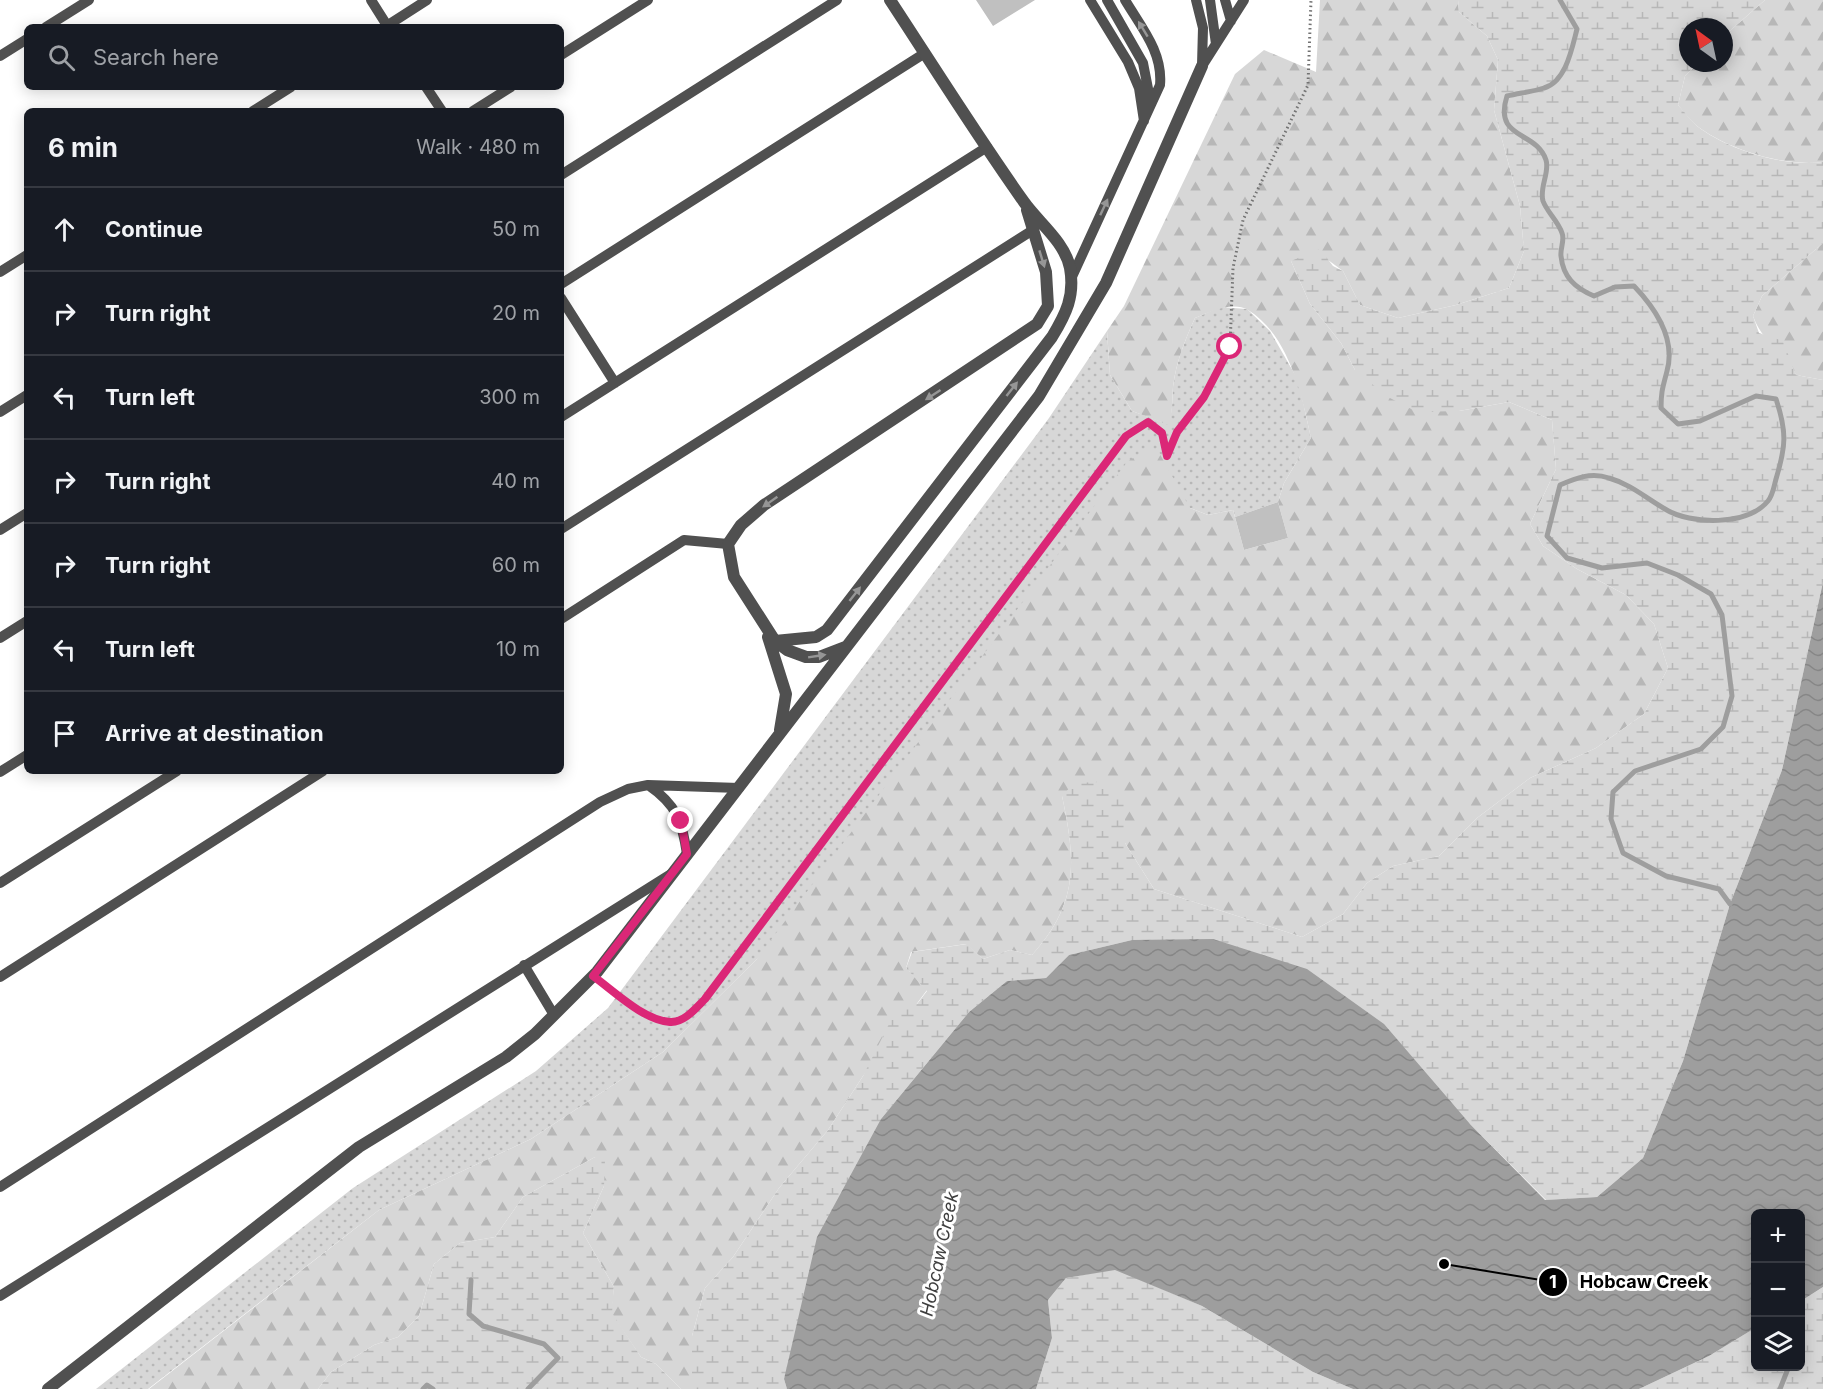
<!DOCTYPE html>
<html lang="en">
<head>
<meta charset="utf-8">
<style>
  body { margin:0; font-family:Inter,sans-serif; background:#20242c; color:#f1f3f6 }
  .controls { position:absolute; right:18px; bottom:18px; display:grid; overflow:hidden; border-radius:9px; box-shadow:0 3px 15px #0003 }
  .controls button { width:54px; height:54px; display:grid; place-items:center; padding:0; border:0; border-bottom:2px solid #363941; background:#171b24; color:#f1f3f6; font:30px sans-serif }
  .compass { position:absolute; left:1679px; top:18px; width:54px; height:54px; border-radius:50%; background:#171b24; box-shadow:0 3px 15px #0003; rotate:327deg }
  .stop { position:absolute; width:18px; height:18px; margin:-14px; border:4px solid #db2777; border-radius:50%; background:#fff }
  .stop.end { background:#db2777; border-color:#fff; box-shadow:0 2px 6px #0008 }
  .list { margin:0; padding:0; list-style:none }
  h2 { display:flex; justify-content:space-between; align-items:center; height:78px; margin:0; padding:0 24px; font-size:26px }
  h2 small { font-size:20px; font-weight:400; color:#9ea1a6 }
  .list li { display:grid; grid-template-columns:39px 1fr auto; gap:18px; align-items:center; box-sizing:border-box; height:84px; padding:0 24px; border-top:2px solid #363941 }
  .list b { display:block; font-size:22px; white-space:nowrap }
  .list em { font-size:20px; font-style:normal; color:#9ea1a6 }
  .icon { flex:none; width:33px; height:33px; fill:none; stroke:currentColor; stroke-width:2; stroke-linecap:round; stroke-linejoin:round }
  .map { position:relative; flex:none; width:1823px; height:1389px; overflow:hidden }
  .search { position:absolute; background:#171b24; box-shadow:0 3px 15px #0003; left:24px; top:24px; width:540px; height:66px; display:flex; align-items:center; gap:15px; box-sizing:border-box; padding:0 21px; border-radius:9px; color:#9ea1a6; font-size:22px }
  .panel { position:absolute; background:#171b24; box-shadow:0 3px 15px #0003; left:24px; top:108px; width:540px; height:666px; border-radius:9px }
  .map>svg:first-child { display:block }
  .grass { fill:url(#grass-dots) }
  .forest { fill:url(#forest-firs) }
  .wetland { fill:url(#wetland-marsh) }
  .water { fill:url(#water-waves) }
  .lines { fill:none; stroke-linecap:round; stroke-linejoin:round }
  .stream { stroke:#9e9e9e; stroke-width:5 }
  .building { fill:#c0c0c0 }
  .path { stroke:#727272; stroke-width:3; stroke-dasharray:1.5 3; stroke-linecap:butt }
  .lane { stroke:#505050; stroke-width:10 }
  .street { stroke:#505050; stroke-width:12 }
  .oneway { fill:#969696 }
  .route { stroke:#db2777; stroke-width:8 }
  .labels { text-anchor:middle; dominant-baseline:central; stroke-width:6; stroke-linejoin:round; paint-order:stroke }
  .water-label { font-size:18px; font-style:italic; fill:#3f3f3f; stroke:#fff }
  .leader { fill:none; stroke:#000; stroke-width:2 }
  .callout-dot { fill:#000; stroke:#fff; stroke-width:2 }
  .mark-label { font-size:18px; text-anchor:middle; font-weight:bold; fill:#fff }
  .callout-label { font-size:18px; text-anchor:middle; font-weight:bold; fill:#000; stroke:#fff; stroke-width:6; stroke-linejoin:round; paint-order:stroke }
</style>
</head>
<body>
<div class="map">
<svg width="1823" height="1389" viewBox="0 0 1823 1389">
  <defs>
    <pattern id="grass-dots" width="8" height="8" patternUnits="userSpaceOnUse" patternTransform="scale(1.5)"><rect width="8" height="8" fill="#d7d7d7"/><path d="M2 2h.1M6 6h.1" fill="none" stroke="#b7b7b7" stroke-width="1.8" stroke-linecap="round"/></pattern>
    <pattern id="forest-firs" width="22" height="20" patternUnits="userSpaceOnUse" patternTransform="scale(1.5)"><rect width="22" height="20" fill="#d7d7d7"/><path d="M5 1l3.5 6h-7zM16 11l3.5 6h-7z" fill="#b7b7b7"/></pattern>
    <pattern id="wetland-marsh" width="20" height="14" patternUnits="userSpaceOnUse" patternTransform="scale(1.5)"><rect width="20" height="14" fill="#d7d7d7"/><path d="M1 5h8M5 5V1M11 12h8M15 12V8" fill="none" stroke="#b7b7b7"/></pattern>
    <pattern id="water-waves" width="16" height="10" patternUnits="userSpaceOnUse" patternTransform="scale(1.5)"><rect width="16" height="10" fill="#9e9e9e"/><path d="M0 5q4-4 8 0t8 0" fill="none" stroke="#868686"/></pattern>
  </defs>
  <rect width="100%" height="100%" fill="#fff"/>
  <path class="grass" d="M 1220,307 L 1247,309 L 1270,331 L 1298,380 L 1311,438 L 1284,483 L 1278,502 L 1235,517 L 1233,510 L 1208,515 L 1190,508 L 756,960 L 663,1052 L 531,1139 L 379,1210 L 148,1389 L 96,1389 L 353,1188 L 536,1071 L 608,1008 L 1049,418 L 1107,331 L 1110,375 L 1132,411 L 1168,424 C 1173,411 1172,401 1173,387 C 1176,362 1185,340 1195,318 Z"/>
  <path class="forest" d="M 1320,0 L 1458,0 L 1459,12 L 1487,36 L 1498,60 L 1494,110 L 1520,206 L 1524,251 L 1509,288 L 1456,305 L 1398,318 L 1360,305 L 1343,271 L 1324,257 L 1291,261 L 1310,304 L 1341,343 L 1355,370 L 1459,411 L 1509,402 L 1552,420 L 1556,469 L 1530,524 L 1543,546 L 1577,569 L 1626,595 L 1654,624 L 1668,668 L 1644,714 L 1596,748 L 1530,778 L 1477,818 L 1439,856 L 1393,866 L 1367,883 L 1343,914 L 1302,937 L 1154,889 L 1125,843 L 1124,801 L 1062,796 C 1076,861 1079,903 1032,955 L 1010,950 L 983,959 L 966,944 L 911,952 L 906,968 L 927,990 L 863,1076 L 828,1130 L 779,1188 L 733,1257 L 705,1288 L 692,1336 L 692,1389 L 681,1389 L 656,1364 L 641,1357 L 611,1313 L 614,1287 L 583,1233 L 604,1186 L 595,1157 L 523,1197 L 495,1237 L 460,1243 L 434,1264 L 419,1316 L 398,1337 L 374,1345 L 331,1372 L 318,1389 L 149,1389 L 379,1210 L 531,1139 L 663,1052 L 756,960 L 1127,462 L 1147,449 L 1157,449 L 1190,508 L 1208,515 L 1233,510 L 1244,550 L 1288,538 L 1278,502 L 1284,483 L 1311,438 C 1302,396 1289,335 1248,310 C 1232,301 1210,312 1195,318 C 1185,340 1176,362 1173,387 C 1172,401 1173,411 1169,425 L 1132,411 L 1110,375 L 1107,331 L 1124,306 L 1235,74 L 1264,50 L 1316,72 Z
    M 1765,0 L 1823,0 L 1823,162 C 1784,167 1729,150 1697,126 C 1690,120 1684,112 1678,105 L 1685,76 L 1698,63 L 1724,63 L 1724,36 Z
    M 1823,243 L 1823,380 L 1796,375 C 1784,350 1763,344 1753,316 L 1762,296 Z"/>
  <path class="wetland" d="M 1458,0 L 1765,0 L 1724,36 L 1724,27 L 1688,27 L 1688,63 L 1698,63 L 1685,76 L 1678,105 C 1684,111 1690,120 1697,126 C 1728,150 1784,167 1823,162 L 1823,243 L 1762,296 L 1753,316 L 1759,333 L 1783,341 L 1796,375 L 1823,380 L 1823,582 L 1782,770 L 1730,904 L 1683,1061 L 1643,1158 L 1597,1197 L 1546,1200 L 1470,1124 L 1132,940 L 1069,955 L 1046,978 L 1007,981 L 969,1012 L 881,1119 L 784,1379 L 787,1389 L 692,1389 L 692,1336 L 705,1288 L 733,1257 L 779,1188 L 828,1130 L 863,1076 L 897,1008 L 917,1004 L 927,991 L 906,968 L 912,952 L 967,944 L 983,959 L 1010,950 L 1032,955 C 1079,903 1076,861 1062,796 L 1074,783 L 1100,782 L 1125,801 L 1125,843 L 1154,889 L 1302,937 L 1343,914 L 1367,883 L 1393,866 L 1439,856 L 1477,818 L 1530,778 L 1596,748 L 1644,714 L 1668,668 L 1654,624 L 1626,595 L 1577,569 L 1543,546 L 1530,524 L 1556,469 L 1552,420 L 1509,402 L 1459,411 L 1417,412 L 1388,397 L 1355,370 L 1341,343 L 1310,304 L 1291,261 L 1320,249 L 1333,266 L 1343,271 L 1360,305 L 1398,318 L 1456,305 L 1509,288 L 1524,251 L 1520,206 L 1494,110 L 1498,60 L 1487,36 L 1459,12 Z
    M 595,1157 L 605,1160 L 604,1186 L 583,1233 L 614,1287 L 612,1313 L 641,1357 L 656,1364 L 681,1389 L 318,1389 L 331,1372 L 374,1345 L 398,1337 L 419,1316 L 434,1264 L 460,1243 L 495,1237 L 523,1197 Z
    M 1115,1269 L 1202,1306 L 1313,1372 L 1353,1389 L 1036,1389 L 1052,1338 L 1048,1300 L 1066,1278 Z
    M 1823,1287 L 1823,1389 L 1639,1389 L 1709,1356 L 1755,1328 L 1756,1366 L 1800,1366 L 1801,1301 Z"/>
  <path class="water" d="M 1823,582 L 1823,1287 L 1801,1301 L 1800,1214 L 1756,1214 L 1755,1328 L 1709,1356 L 1639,1389 L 1353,1389 L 1313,1372 L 1202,1306 L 1115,1270 L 1066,1278 L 1048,1300 L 1052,1338 L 1036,1389 L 787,1389 L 784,1379 L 817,1237 L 881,1119 L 969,1012 L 1007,981 L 1046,978 L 1069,955 L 1132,940 L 1213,939 L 1307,969 L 1384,1024 L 1470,1124 L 1545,1200 L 1597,1197 L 1643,1158 L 1683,1061 L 1730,904 L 1782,770 Z"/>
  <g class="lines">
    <path class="stream" d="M 1560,0 L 1577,29 C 1572,48 1566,82 1544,88 C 1532,92 1519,93 1507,96 C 1493,140 1536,130 1546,160 C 1550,172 1539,188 1543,201 C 1547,212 1558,221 1562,233 C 1565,240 1560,248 1561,256 C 1563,277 1575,288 1594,296 L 1615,287 L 1634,286 C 1655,308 1676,339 1667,371 C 1663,387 1661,391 1661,408 L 1678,424 L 1700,421 L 1756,396 L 1776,399 C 1787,432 1786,446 1776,479 C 1774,486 1773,495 1768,501 C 1747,526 1691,525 1665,509 C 1646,498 1630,484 1609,478 C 1591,472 1576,478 1560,485 L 1547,536 L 1567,558 L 1602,568 L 1647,563 L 1678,575 L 1711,594 L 1722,615 L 1732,696 L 1723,727 L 1701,749 L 1635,771 L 1613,792 L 1611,819 L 1623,853 L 1666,876 L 1719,889 L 1730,904
      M 471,1280 L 469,1314 L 483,1326 L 544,1344 L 558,1358 L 528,1389
      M 423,1389 L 427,1385 L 433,1389
      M 1780,1389 L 1789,1366"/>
  </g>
  <path class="building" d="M 976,0 L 1035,0 L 993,26 Z
    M 1278,502 L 1288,538 L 1244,550 L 1235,517 Z"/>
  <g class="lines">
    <path class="path" d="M 604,984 C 626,1000 659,1033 688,1016 C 694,1012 700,1004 705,999 L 1126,436 L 1148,422 L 1162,433 L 1167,456 L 1177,432 L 1204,397 L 1230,347 L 1233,268 L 1243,220 L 1308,85 L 1311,0"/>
    <path class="lane" d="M 371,0 L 388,27
      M 1090,0 L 1128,62 L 1139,88 L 1144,121
      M 1107,0 L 1143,63 L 1151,104
      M 1196,0 L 1203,28 L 1202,65
      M 1210,0 L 1216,44
      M 1225,0 L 1231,21
      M 46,27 L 89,0
      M 385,27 L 427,0
      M 561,55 L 648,0
      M 0,56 L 27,39
      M 1202,66 L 1244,0
      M 426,87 L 442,111
      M 253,111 L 291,87
      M 473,111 L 511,87
      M 561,175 L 837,0
      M 0,272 L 27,255
      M 1071,279 L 1160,85 C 1163,52 1141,27 1125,0
      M 561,284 L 925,53
      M 561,298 L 615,383
      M 0,412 L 27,395
      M 561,417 L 987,147
      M 561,529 L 1033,230
      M 0,530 L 27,513
      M 561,619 L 684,540 L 728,544
      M 0,638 L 27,621
      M 0,772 L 27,755
      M 648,785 C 677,805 682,821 687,854
      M 0,883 L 177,771
      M 524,965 L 554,1015
      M 0,977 L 323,771
      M 0,1187 L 600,802 L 628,789 L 648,785 L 739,788
      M 0,1296 L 671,874"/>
    <path class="street" d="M 768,637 L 786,694 L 780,730
      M 775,641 L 816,637 L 827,630 L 1052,337 C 1066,314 1075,296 1070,268 C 1065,242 1038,222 1024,202 C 977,136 934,67 890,0
      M 845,647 L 819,657 L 806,657 L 787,650 L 775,641 L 734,577 L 728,544 L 741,525 L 764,505 L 1037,324 L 1048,306 L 1046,272 L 1027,210
      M 48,1389 L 359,1147 L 506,1057 L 535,1034 L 597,972 L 1039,396 L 1106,283 L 1202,66"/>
  </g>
  <defs><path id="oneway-solid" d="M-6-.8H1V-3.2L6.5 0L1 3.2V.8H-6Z" transform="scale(1.5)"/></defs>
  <g class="oneway">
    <use href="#oneway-solid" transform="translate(1143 29) rotate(-121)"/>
    <use href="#oneway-solid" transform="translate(1104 207) rotate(-65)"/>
    <use href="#oneway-solid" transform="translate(1042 259) rotate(73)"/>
    <use href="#oneway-solid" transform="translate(1012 389) rotate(-52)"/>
    <use href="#oneway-solid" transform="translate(933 395) rotate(147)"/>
    <use href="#oneway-solid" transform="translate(770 502) rotate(145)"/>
    <use href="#oneway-solid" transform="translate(855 594) rotate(-52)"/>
    <use href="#oneway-solid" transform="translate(817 656) rotate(-9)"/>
  </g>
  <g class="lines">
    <path class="route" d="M 681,821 L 687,854 L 593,976 C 614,991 643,1020 670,1022 C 684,1023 696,1008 705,999 L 1126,436 L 1148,422 L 1162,433 L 1167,456 L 1177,432 L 1204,397 L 1230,347"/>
  </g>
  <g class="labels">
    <g class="water-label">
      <text transform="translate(939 1254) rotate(-78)">Hobcaw Creek</text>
    </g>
  </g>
  <path class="leader" d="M1444 1264L1553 1282"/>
  <g class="callout-dot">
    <circle cx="1444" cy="1264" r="6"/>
    <circle cx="1553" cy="1282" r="15"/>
  </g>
  <g class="mark-label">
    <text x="1553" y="1288">1</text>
  </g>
  <g class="callout-label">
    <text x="1644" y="1288">Hobcaw Creek</text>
  </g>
</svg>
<div class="controls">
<button>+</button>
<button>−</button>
<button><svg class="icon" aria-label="layers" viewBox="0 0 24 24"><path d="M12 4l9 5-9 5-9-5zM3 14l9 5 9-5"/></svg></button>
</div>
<svg class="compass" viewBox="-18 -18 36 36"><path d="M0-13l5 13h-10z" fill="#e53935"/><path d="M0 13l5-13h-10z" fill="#9ea1a6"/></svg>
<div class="stop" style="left:1230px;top:347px"></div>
<div class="stop end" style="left:681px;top:821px"></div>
<div class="search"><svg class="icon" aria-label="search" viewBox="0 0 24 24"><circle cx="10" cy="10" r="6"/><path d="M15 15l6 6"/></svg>Search here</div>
<section class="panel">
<h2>6 min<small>Walk · 480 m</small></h2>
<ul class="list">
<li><svg class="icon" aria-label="ahead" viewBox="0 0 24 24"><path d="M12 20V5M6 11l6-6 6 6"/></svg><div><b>Continue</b></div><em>50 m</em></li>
<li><svg class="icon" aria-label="right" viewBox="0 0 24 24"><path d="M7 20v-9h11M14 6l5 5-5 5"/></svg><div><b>Turn right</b></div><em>20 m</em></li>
<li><svg class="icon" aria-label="left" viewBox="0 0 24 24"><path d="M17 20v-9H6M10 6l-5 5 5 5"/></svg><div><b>Turn left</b></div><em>300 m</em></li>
<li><svg class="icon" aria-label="right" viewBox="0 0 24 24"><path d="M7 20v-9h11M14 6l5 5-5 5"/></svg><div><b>Turn right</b></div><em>40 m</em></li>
<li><svg class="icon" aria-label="right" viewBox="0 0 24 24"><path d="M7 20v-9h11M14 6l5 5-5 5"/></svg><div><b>Turn right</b></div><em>60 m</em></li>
<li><svg class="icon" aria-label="left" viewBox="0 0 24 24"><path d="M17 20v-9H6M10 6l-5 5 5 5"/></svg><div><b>Turn left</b></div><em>10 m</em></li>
<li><svg class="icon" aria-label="arrive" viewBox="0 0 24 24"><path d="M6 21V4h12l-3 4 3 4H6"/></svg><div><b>Arrive at destination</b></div></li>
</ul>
</section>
</div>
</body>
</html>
